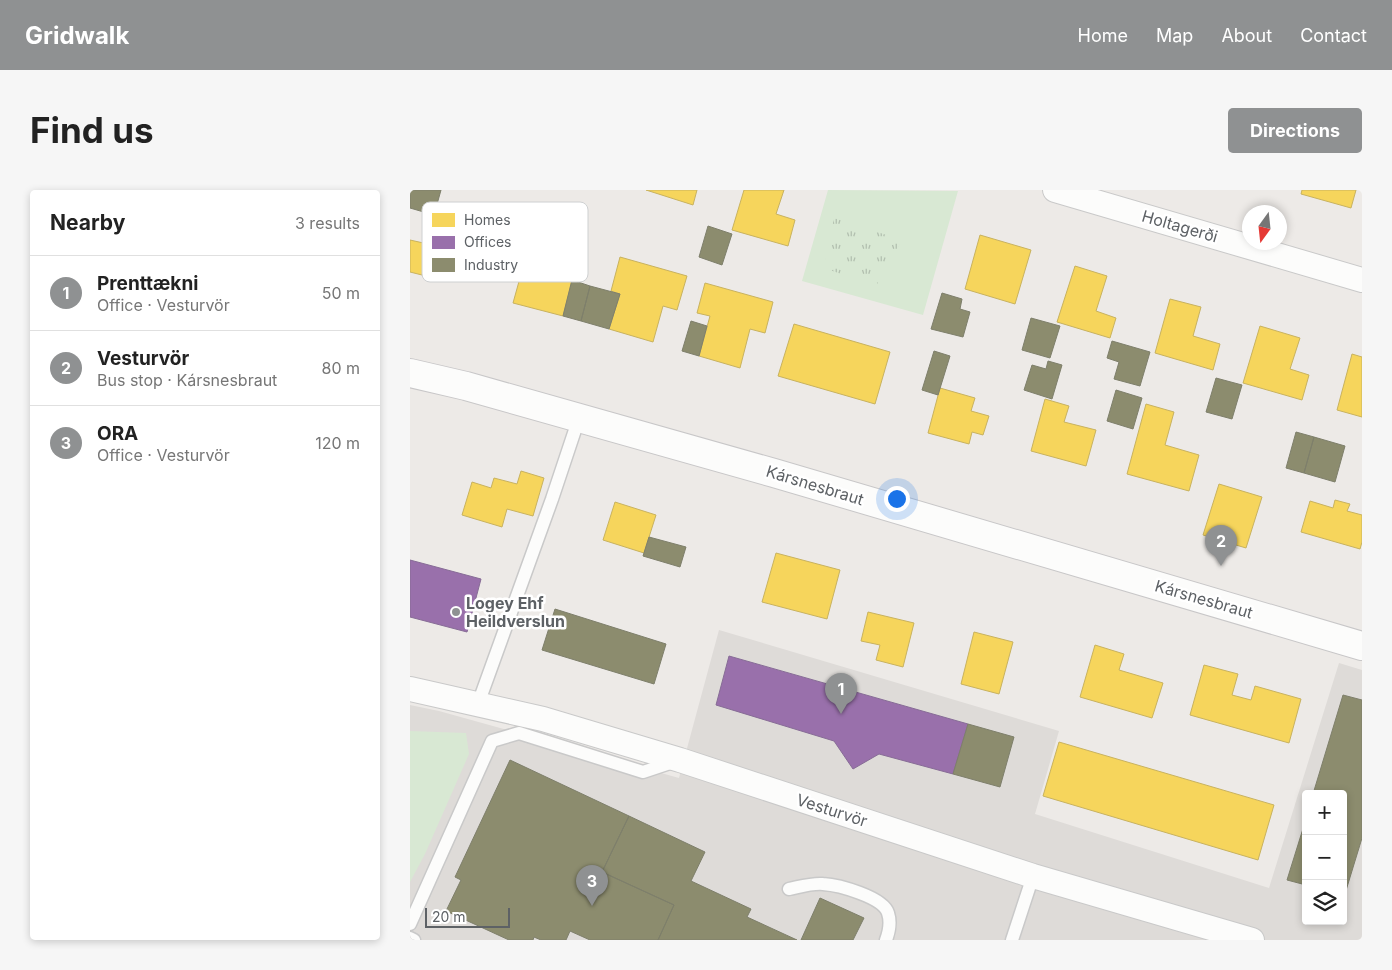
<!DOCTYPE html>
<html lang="en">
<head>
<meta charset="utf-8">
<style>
  body { margin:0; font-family:Inter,sans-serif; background:#f6f6f6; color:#222 }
  .controls { position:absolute; right:15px; bottom:15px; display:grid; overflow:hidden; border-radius:5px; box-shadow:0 2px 8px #0003 }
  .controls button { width:45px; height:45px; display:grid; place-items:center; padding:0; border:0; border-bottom:1px solid #e0e0e0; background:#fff; color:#222; font:25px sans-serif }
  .compass { position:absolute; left:832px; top:15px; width:45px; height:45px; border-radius:50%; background:#fff; box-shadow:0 2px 8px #0003; rotate:195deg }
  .scale { position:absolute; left:15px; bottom:12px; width:85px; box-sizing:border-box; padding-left:5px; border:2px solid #5d6165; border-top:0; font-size:14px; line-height:18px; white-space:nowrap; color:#5d6165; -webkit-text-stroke:4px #fff; paint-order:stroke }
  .you { position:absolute; left:486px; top:308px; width:18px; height:18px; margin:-12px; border:4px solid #fff; border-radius:50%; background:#1a73e8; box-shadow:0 0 0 8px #1a73e833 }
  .badge { display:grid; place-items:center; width:32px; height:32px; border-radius:50%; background:#8f9192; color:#fff; font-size:16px; font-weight:700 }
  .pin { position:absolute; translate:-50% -41px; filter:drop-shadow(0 1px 2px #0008) }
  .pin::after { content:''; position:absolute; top:26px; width:18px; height:15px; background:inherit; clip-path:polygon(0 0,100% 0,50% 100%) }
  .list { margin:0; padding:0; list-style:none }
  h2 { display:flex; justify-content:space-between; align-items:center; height:65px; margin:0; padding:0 20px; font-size:21px }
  h2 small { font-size:16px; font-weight:400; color:#767676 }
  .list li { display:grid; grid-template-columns:32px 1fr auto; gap:15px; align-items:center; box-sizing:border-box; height:75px; padding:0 20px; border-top:1px solid #e0e0e0 }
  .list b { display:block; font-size:19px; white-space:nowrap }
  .list p { margin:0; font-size:16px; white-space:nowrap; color:#767676 }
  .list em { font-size:16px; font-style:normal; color:#767676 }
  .icon { flex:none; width:28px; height:28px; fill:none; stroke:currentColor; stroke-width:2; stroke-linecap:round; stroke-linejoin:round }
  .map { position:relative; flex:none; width:952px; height:750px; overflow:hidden; border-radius:5px }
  header { display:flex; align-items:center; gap:30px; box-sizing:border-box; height:70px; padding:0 25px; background:#8f9192; color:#fff }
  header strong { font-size:24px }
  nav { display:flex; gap:28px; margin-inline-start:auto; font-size:18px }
  .intro { display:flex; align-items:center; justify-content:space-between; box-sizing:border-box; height:120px; padding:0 30px }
  h1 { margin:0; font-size:35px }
  .button { padding:12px 22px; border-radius:5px; background:#8f9192; color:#fff; font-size:18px; font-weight:700 }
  main { display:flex; gap:30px; padding:0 30px }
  aside { flex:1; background:#fff; border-radius:5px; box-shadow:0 2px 8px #0003 }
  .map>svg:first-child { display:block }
  .industrial { fill:#dedbd8; fill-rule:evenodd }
  .green { fill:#d8e8d3 }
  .park { fill:url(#park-tufts) }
  .homes { fill:#f6d55c; stroke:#c8b25f }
  .offices { fill:#9970ab; stroke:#876c96 }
  .industry { fill:#8c8c6e; stroke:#7e7f6b }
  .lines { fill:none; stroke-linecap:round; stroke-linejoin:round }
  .lane-casing { stroke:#c9c9c9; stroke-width:15 }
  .street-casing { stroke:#c9c9c9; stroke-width:26 }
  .secondary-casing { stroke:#c8c7c8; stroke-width:30 }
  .lane { stroke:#fcfcfb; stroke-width:12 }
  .street { stroke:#fcfcfb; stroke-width:24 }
  .secondary { stroke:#fcfcfb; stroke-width:28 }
  .poi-dot { fill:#8f9192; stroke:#fff; stroke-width:2 }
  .labels { text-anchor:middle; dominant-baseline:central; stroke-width:5; stroke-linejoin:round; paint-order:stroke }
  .street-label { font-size:16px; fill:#5d6165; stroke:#fff }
  .poi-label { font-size:16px; font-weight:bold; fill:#5d6165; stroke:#fff; text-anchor:start }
  .key { fill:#fff; stroke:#ced0d1; stroke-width:1 }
  .key-label { font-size:14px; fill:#5d6165 }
</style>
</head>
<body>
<header>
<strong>Gridwalk</strong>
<nav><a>Home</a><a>Map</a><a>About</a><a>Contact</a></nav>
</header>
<div class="intro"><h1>Find us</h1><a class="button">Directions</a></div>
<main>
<aside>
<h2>Nearby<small>3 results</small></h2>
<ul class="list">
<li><span class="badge">1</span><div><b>Prenttækni</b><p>Office · Vesturvör</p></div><em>50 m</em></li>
<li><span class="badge">2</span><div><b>Vesturvör</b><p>Bus stop · Kársnesbraut</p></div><em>80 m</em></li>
<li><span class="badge">3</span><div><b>ORA</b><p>Office · Vesturvör</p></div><em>120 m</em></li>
</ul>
</aside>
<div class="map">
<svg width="952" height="750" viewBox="0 0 952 750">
  <defs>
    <pattern id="park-tufts" width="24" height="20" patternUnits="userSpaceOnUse" patternTransform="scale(1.25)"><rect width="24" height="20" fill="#d8e8d3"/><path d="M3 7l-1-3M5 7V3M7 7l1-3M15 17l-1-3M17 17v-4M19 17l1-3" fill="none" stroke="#b2bfaf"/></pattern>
  </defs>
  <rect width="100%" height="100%" fill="#edeae7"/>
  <path class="industrial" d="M 309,440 L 649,541 L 625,624 L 859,698 L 929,473 L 952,480 L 952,750 L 0,750 L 0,515 L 29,521 L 269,588 ZM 896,604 L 933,604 L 933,731 L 896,731 Z"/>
  <path class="green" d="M 418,0 L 548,1 L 513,125 L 392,91 Z
    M 0,541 L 56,543 L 59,564 L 15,664 L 0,692 Z"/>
  <path class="park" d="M 424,28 L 492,50 L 466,96 L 414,78 Z"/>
  <path class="homes" d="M 236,0 L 287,0 L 283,15 Z
    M 334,0 L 374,0 L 366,24 L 385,30 L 378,56 L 322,40 Z
    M 892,0 L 946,0 L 941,18 L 891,4 Z
    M 570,45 L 621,60 L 605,114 L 555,99 Z
    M 0,50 L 18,54 L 12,85 L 0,82 Z
    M 210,67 L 277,86 L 267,120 L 253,116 L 243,152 L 199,139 L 210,104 L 201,101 Z
    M 665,76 L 697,86 L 686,121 L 706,128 L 700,148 L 647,132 Z
    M 113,77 L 162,90 L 153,126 L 103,113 Z
    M 295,93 L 363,112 L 355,143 L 340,139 L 330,178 L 289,166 L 300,126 L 287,123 Z
    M 760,109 L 791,117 L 783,146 L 810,154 L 803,180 L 745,163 Z
    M 384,134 L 480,162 L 465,214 L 368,186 Z
    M 850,136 L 890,148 L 880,179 L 899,185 L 892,210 L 833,193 Z
    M 942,164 L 952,167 L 952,227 L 927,220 Z
    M 530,198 L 565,208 L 561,221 L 579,226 L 573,245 L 562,242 L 559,254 L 518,243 Z
    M 635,209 L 659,216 L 654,232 L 686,240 L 676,276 L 621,261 Z
    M 736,214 L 764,222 L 755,255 L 789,265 L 779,301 L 717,284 Z
    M 111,281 L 134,288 L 123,326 L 97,319 L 92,337 L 52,325 L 62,292 L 81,298 L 84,288 L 107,294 Z
    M 809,294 L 852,307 L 836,358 L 793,345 Z
    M 925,310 L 940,314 L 937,321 L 952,325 L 952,352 L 950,359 L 891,342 L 900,311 L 923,318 Z
    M 205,312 L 246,325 L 234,363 L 193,350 Z
    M 366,363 L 430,380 L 417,429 L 352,412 Z
    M 458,422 L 504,433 L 493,477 L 466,470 L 470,455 L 451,451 Z
    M 564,442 L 603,452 L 589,504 L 551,494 Z
    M 685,455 L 714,464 L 709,480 L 753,493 L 742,528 L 670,507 Z
    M 794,475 L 828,484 L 822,505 L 841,510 L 845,496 L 891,509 L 879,553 L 780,525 Z
    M 649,552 L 864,615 L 848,670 L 633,606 Z"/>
  <path class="offices" d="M 0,370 L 71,389 L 57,442 L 0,427 Z
    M 319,466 L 558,534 L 543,584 L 469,564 L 443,579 L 424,551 L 306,515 Z"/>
  <path class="industry" d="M 0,0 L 31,0 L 24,25 L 0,18 Z
    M 298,36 L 322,44 L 312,75 L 289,67 Z
    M 162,90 L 180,96 L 171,131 L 153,126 Z
    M 180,96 L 210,104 L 199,139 L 171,131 Z
    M 532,103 L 552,109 L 550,119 L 560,122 L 553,147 L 521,139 Z
    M 621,128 L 650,136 L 640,168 L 612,160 Z
    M 281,131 L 297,136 L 289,166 L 272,161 Z
    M 702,151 L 740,162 L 730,196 L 704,189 L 709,172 L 697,168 Z
    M 524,161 L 540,166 L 528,205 L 512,200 Z
    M 638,171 L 652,175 L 642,209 L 614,200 L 622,175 L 636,179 Z
    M 806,188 L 832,195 L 822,229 L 796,222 Z
    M 706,200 L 732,208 L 723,239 L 697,231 Z
    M 886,242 L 904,247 L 894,283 L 876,278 Z
    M 904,247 L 935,256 L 925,292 L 894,283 Z
    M 239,347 L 276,357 L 270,377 L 233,366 Z
    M 145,419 L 256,454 L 244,494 L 132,460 Z
    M 933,505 L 952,510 L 952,648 L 934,707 L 933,604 L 903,604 Z
    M 558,534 L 604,547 L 590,597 L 543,584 Z
    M 100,570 L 219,626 L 192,682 L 264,715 L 248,750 L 180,750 L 160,741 L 156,750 L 131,750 L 124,747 L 123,750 L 99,750 L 36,721 L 51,690 L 45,687 Z
    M 219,626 L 295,662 L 281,691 L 341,719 L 337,727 L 387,750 L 248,750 L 264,715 L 192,682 Z
    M 896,629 L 896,695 L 877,690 Z
    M 410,708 L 454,728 L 443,750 L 391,750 Z"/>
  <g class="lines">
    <g class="lane-casing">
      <path id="lane" d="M 68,514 L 142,309 L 169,228
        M 379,699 C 389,697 402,693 413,694 C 429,695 473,707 478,723 C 481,732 479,742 476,750
        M 0,734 L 82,551 L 109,543 L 233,582 L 266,571
        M 0,748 L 4,750
        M 602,750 L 623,686"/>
    </g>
    <g class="street-casing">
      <path id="street" d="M 645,0 L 952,90
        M 0,499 L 133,529 L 270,570 L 623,686 L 842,750"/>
    </g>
    <g class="secondary-casing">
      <path id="secondary" d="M 0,183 L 56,196 L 364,283 L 952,456"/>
    </g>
    <use href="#lane" class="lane"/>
    <use href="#street" class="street"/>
    <use href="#secondary" class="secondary"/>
  </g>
  <circle class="poi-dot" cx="46" cy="422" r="5"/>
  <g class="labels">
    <g class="street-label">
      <text transform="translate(770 36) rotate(16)">Holtagerði</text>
      <text transform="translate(405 295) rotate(17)">Kársnesbraut</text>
      <text transform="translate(794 409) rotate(16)">Kársnesbraut</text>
      <text transform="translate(422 620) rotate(18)">Vesturvör</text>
    </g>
    <g class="poi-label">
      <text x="56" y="413">Logey Ehf<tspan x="56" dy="18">Heildverslun</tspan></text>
    </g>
  </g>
  <rect x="12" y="12" width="166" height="80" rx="8" class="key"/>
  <rect x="22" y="23" width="23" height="14" fill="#f6d55c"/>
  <rect x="22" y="46" width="23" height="13" fill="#9970ab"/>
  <rect x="22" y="68" width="23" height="14" fill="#8c8c6e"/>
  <g class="key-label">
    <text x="54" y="35">Homes</text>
    <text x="54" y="57">Offices</text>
    <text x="54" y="80">Industry</text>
  </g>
</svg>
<div class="controls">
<button>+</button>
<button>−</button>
<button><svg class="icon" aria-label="layers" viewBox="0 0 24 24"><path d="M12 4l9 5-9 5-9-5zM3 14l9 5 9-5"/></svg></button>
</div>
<svg class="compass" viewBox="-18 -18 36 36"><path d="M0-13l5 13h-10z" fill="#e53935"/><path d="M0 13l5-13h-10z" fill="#767676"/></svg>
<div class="scale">20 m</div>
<div class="you"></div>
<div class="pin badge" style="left:431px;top:524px">1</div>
<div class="pin badge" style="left:811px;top:376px">2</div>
<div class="pin badge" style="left:182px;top:716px">3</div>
</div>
</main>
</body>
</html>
